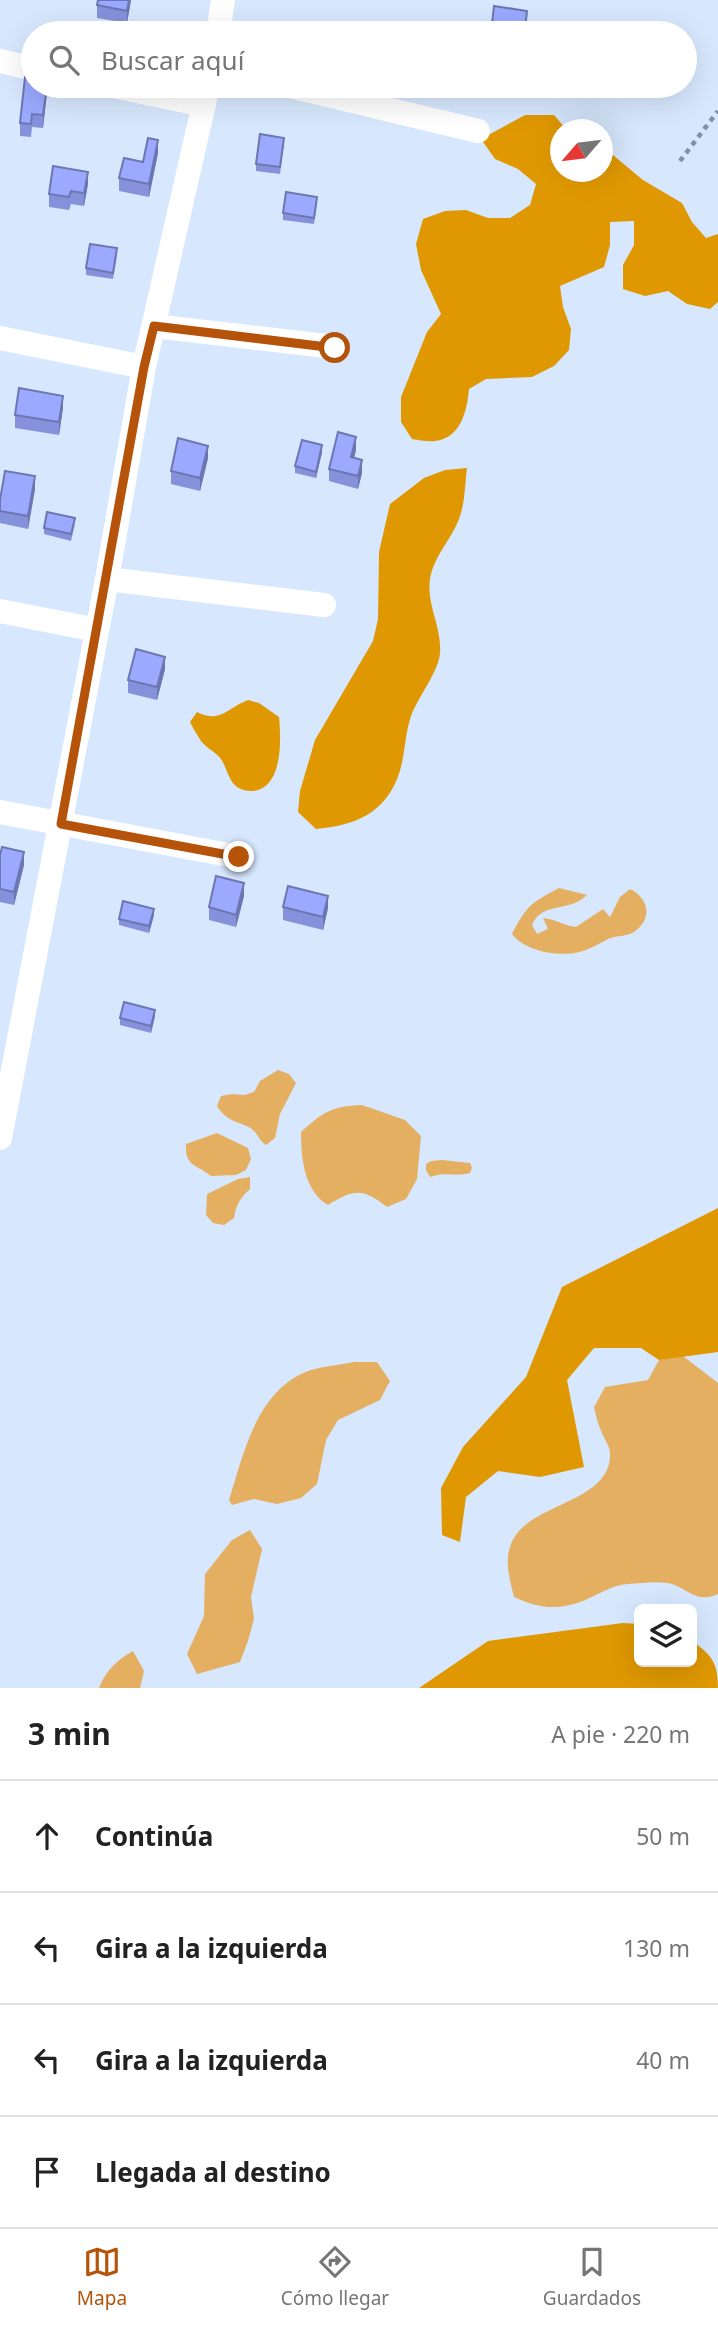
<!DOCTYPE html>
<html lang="es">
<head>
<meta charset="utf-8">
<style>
  body { margin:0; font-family:"Noto Sans",sans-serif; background:#f2f2f2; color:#222 }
  .controls { position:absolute; right:21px; bottom:21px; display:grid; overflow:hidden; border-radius:10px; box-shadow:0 7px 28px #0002 }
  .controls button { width:63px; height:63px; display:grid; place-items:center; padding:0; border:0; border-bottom:2px solid #e0e0e0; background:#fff; color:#222; font:35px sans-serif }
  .compass { position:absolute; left:550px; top:119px; width:63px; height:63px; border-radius:50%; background:#fff; box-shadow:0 7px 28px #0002; rotate:242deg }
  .stop { position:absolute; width:21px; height:21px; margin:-16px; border:5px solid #b45309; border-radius:50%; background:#fff }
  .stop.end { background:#b45309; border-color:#fff; box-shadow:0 2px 7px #0008 }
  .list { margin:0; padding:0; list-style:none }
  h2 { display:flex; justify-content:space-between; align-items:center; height:91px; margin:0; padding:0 28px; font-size:30px }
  h2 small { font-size:23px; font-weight:400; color:#767676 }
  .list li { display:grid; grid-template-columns:46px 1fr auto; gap:21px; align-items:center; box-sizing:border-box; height:112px; padding:0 28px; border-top:2px solid #e0e0e0 }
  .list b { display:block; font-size:26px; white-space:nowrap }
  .list em { font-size:23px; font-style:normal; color:#767676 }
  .icon { flex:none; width:38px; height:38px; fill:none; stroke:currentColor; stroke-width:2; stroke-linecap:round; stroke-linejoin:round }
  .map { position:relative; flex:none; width:718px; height:1688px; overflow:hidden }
  .search { position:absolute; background:#fff; box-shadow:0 7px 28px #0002; left:21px; right:21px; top:21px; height:77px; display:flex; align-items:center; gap:18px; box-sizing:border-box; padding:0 24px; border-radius:38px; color:#767676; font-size:26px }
  .sheet { height:539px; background:#fff }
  nav { display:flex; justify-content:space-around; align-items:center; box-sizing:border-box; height:98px; border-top:2px solid #e0e0e0; background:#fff; font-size:19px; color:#767676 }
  nav a { display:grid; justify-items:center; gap:4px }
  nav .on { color:#b45309 }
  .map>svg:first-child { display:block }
  .green { fill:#e4af61 }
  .forest { fill:#df9801 }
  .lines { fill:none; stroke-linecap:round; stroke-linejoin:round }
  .path { stroke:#8091a6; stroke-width:4.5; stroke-dasharray:5 5; stroke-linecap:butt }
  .street { stroke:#fff; stroke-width:24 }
  .wall { fill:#8592db }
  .shaded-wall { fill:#6c77b2 }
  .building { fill:#9baaff; stroke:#6c77b2; stroke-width:2 }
  .route { stroke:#b45309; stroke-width:9 }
</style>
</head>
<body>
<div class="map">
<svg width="718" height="1688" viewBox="0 0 718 1688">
  <rect width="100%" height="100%" fill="#d7e8fe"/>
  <path class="green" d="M 559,888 L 587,895 C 569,913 542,901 532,925 L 537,934 L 548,929 L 543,918 C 556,919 564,926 576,927 L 603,909 L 610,917 L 620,897 L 630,889 C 649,898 653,919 634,932 C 626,937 617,935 608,939 C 600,943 592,948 583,951 C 561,958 526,952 512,934 C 527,905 531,903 559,888 Z
    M 278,1070 L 289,1074 L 296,1083 L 280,1114 L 275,1138 L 266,1145 C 260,1141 259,1137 255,1132 C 244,1120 229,1126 217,1106 L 221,1096 L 232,1094 L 244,1095 L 254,1092 L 260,1081 Z
    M 362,1105 L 405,1120 L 421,1136 L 417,1179 L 406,1199 L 387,1207 C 362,1188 355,1189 328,1205 C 304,1191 301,1158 301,1132 C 323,1112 332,1106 362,1105 Z
    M 217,1133 L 248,1148 L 251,1159 L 246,1170 L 236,1175 L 211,1176 C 196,1164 185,1167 186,1144 Z
    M 442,1160 L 470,1163 L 472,1168 L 470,1173 C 456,1177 446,1171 430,1177 L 426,1170 L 426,1164 L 431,1161 Z
    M 250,1177 L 250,1189 C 240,1198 236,1205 234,1218 L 224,1225 L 213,1223 L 206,1215 L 207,1194 L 238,1179 Z
    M 683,1356 L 718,1383 L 718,1594 C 695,1605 685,1585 667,1583 C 655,1582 641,1583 628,1584 C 611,1585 598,1595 583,1601 C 557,1611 538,1608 514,1597 C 510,1580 504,1562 511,1544 C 527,1502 612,1504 610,1453 C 610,1446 604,1439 602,1433 C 598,1425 596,1416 594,1407 L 605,1387 L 648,1380 L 659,1360 Z
    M 354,1362 L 377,1362 L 390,1381 L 380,1400 L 338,1420 L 326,1440 L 317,1484 L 301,1498 L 277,1504 L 254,1499 L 232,1505 L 229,1500 C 244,1453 257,1388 311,1370 C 325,1366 340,1365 354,1362 Z
    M 250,1530 L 262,1549 L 251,1597 L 254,1619 L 248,1641 L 240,1662 L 197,1674 L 187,1654 L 204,1616 L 205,1574 L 232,1540 Z
    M 133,1651 L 144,1671 L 140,1688 L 99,1688 C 106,1670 117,1660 133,1651 Z"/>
  <path class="forest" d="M 525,115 L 554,115 L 566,129 L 560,130 L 560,172 L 602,172 L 603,151 L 608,151 L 643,180 L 682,203 L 692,222 L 706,238 L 718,234 L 718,302 L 710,309 L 687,304 L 668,291 L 645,296 L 623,289 L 623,265 L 634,245 L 634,221 L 610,222 L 610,245 L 604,267 L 560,286 L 563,307 L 571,329 L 569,350 L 554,366 L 532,377 L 486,379 L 469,389 C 467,411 461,438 435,441 C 428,442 419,440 412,439 L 401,422 L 401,397 L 427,332 L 441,314 L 421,270 L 416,244 L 423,219 L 445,211 L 466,210 L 488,218 L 510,218 L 530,205 L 536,184 L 518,169 L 495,159 L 481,139 Z
    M 467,468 C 465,483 465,502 460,516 C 453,538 434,555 430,579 C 426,604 442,627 440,653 C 439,671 418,697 411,716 C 406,731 405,748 402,763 C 391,810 360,825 316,829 L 298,812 L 300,791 L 315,740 L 373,641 L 378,619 L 379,552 L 390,504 L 424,478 L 445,470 Z
    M 248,700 L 259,703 L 279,717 C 281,738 283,782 258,790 C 251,792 243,791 237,787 C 228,780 227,768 221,759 C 216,752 206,748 201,741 C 197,735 193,728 190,722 L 197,712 C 220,724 227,708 248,700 Z
    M 718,1208 L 718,1352 L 659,1360 L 641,1348 L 594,1348 L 567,1380 L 584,1467 L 540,1477 L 498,1471 L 466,1497 L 460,1542 L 442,1535 L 441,1488 L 463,1447 L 526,1377 L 562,1287 Z
    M 623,1623 L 639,1624 L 639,1662 L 692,1662 L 692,1641 C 712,1655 718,1663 718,1688 L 419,1688 L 488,1641 Z"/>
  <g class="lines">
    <path class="path" d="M 680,161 L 718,111"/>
    <path class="street" d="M 218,33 L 223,0
      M 0,61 L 33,69
      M 113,86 L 204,105
      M 290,86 L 478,131
      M 154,326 L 335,347
      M 0,338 L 144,367
      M 107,579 L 324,605
      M 0,611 L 97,630
      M 0,812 L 239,857
      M 0,1138 L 107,579 L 144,367 L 208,86"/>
  </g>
  <path class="wall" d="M 131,0 L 127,23 L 97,18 L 97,5 Z
    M 527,17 L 525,33 L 511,33 L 492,31 L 492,24 Z
    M 47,86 L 43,128 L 32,127 L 31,137 L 20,136 L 20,123 Z
    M 284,144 L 280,174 L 256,171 L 256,164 Z
    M 158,153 L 149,197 L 119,191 L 119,178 Z
    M 88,184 L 84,206 L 71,204 L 69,210 L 49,207 L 49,194 Z
    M 317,203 L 314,224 L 283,220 L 283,213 Z
    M 117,255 L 113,279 L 86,275 L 86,268 Z
    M 63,408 L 59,435 L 15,428 L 15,415 Z
    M 356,450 L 354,458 L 362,473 L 358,489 L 329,481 L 329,469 Z
    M 322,452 L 316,478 L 295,473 L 295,466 Z
    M 208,458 L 200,491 L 171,484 L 171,471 Z
    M 35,489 L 28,529 L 0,523 L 0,500 Z
    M 75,524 L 71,541 L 44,534 L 44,528 Z
    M 165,669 L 157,700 L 128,693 L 128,680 Z
    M 0,855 L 24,865 L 14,905 L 0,902 Z
    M 244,896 L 236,927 L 209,920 L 209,907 Z
    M 283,907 L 328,908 L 323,930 L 283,920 Z
    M 154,915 L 149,933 L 119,925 L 119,919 Z
    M 155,1016 L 151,1033 L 120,1025 L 120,1018 Z"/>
  <path class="shaded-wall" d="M 129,0 L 131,0 L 127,23 L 127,11 Z
    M 47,86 L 47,93 L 43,128 L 43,115 Z
    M 158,140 L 158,153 L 149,197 L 149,184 Z
    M 88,172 L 88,184 L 84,206 L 84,193 Z
    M 63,396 L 63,408 L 59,435 L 59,422 Z
    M 356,437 L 356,450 L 351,470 L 351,457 Z
    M 322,445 L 322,452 L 316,478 L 316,472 Z
    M 208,446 L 208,458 L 200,491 L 200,478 Z
    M 362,460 L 362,473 L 358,489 L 358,476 Z
    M 35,476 L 35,489 L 28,529 L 28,516 Z
    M 165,657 L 165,669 L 157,700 L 157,687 Z
    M 24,852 L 24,865 L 14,905 L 14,892 Z
    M 244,883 L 244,896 L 236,927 L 236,915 Z
    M 328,896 L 328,908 L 323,930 L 323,917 Z
    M 154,909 L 154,915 L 149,933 L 149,926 Z
    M 155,1010 L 155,1016 L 151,1033 L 151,1026 Z"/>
  <path class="building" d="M 98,0 L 129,0 L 127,11 L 97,5 Z
    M 494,6 L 527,11 L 525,29 L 492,24 Z
    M 25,77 L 33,78 L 33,86 L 47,86 L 43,115 L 32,114 L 31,124 L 20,123 Z
    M 260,134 L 284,138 L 280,167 L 256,164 Z
    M 148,138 L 158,140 L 149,184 L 119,178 L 124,158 L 143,162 Z
    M 53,166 L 88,172 L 84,193 L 71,191 L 69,197 L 49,194 Z
    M 286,192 L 317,197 L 314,218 L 283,213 Z
    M 90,244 L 117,248 L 113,273 L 86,268 Z
    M 19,388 L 63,396 L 59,422 L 15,415 Z
    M 338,432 L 356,437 L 351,457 L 362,460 L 358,476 L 329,469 Z
    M 178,438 L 208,446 L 200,478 L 171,471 Z
    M 302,440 L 322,445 L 316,472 L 295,466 Z
    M 5,471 L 35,476 L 28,516 L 0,511 L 0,500 Z
    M 47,512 L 75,518 L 71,534 L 44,528 Z
    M 136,649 L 165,657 L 157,687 L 128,680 Z
    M 2,847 L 24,852 L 14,892 L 0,889 L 0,855 Z
    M 216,876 L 244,883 L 236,915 L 209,907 Z
    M 288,886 L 328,896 L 323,917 L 283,907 Z
    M 123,901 L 154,909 L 149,926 L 119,919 Z
    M 124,1002 L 155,1010 L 151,1026 L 120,1018 Z"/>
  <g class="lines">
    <path class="route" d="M 239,857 L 61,824 L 144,367 L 154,326 L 335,348"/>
  </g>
</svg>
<div class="controls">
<button><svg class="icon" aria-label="layers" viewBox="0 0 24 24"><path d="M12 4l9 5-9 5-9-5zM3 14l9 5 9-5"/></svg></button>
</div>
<svg class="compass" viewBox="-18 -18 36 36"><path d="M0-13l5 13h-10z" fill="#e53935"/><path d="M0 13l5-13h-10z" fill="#767676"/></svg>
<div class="stop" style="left:335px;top:348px"></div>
<div class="stop end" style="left:239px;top:857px"></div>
<div class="search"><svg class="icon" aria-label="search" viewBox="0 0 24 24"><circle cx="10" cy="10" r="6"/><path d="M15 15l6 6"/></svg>Buscar aquí</div>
</div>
<section class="sheet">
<h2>3 min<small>A pie · 220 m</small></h2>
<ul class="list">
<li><svg class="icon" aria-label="ahead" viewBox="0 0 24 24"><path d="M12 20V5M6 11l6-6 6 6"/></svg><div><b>Continúa</b></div><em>50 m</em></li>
<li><svg class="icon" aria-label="left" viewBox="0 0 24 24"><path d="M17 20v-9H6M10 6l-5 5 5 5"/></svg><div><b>Gira a la izquierda</b></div><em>130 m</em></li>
<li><svg class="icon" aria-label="left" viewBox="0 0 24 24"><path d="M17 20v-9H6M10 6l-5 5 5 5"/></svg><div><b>Gira a la izquierda</b></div><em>40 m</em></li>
<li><svg class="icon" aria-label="arrive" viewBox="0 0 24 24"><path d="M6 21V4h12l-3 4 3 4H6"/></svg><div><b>Llegada al destino</b></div></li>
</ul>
</section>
<nav>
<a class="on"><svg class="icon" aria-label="map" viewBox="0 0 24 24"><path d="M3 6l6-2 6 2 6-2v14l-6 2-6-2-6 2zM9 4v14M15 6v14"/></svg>Mapa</a>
<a><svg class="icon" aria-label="directions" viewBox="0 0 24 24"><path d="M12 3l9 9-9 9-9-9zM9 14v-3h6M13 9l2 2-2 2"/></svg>Cómo llegar</a>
<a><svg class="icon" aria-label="saved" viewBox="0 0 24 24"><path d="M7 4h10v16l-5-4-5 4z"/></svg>Guardados</a>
</nav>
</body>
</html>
